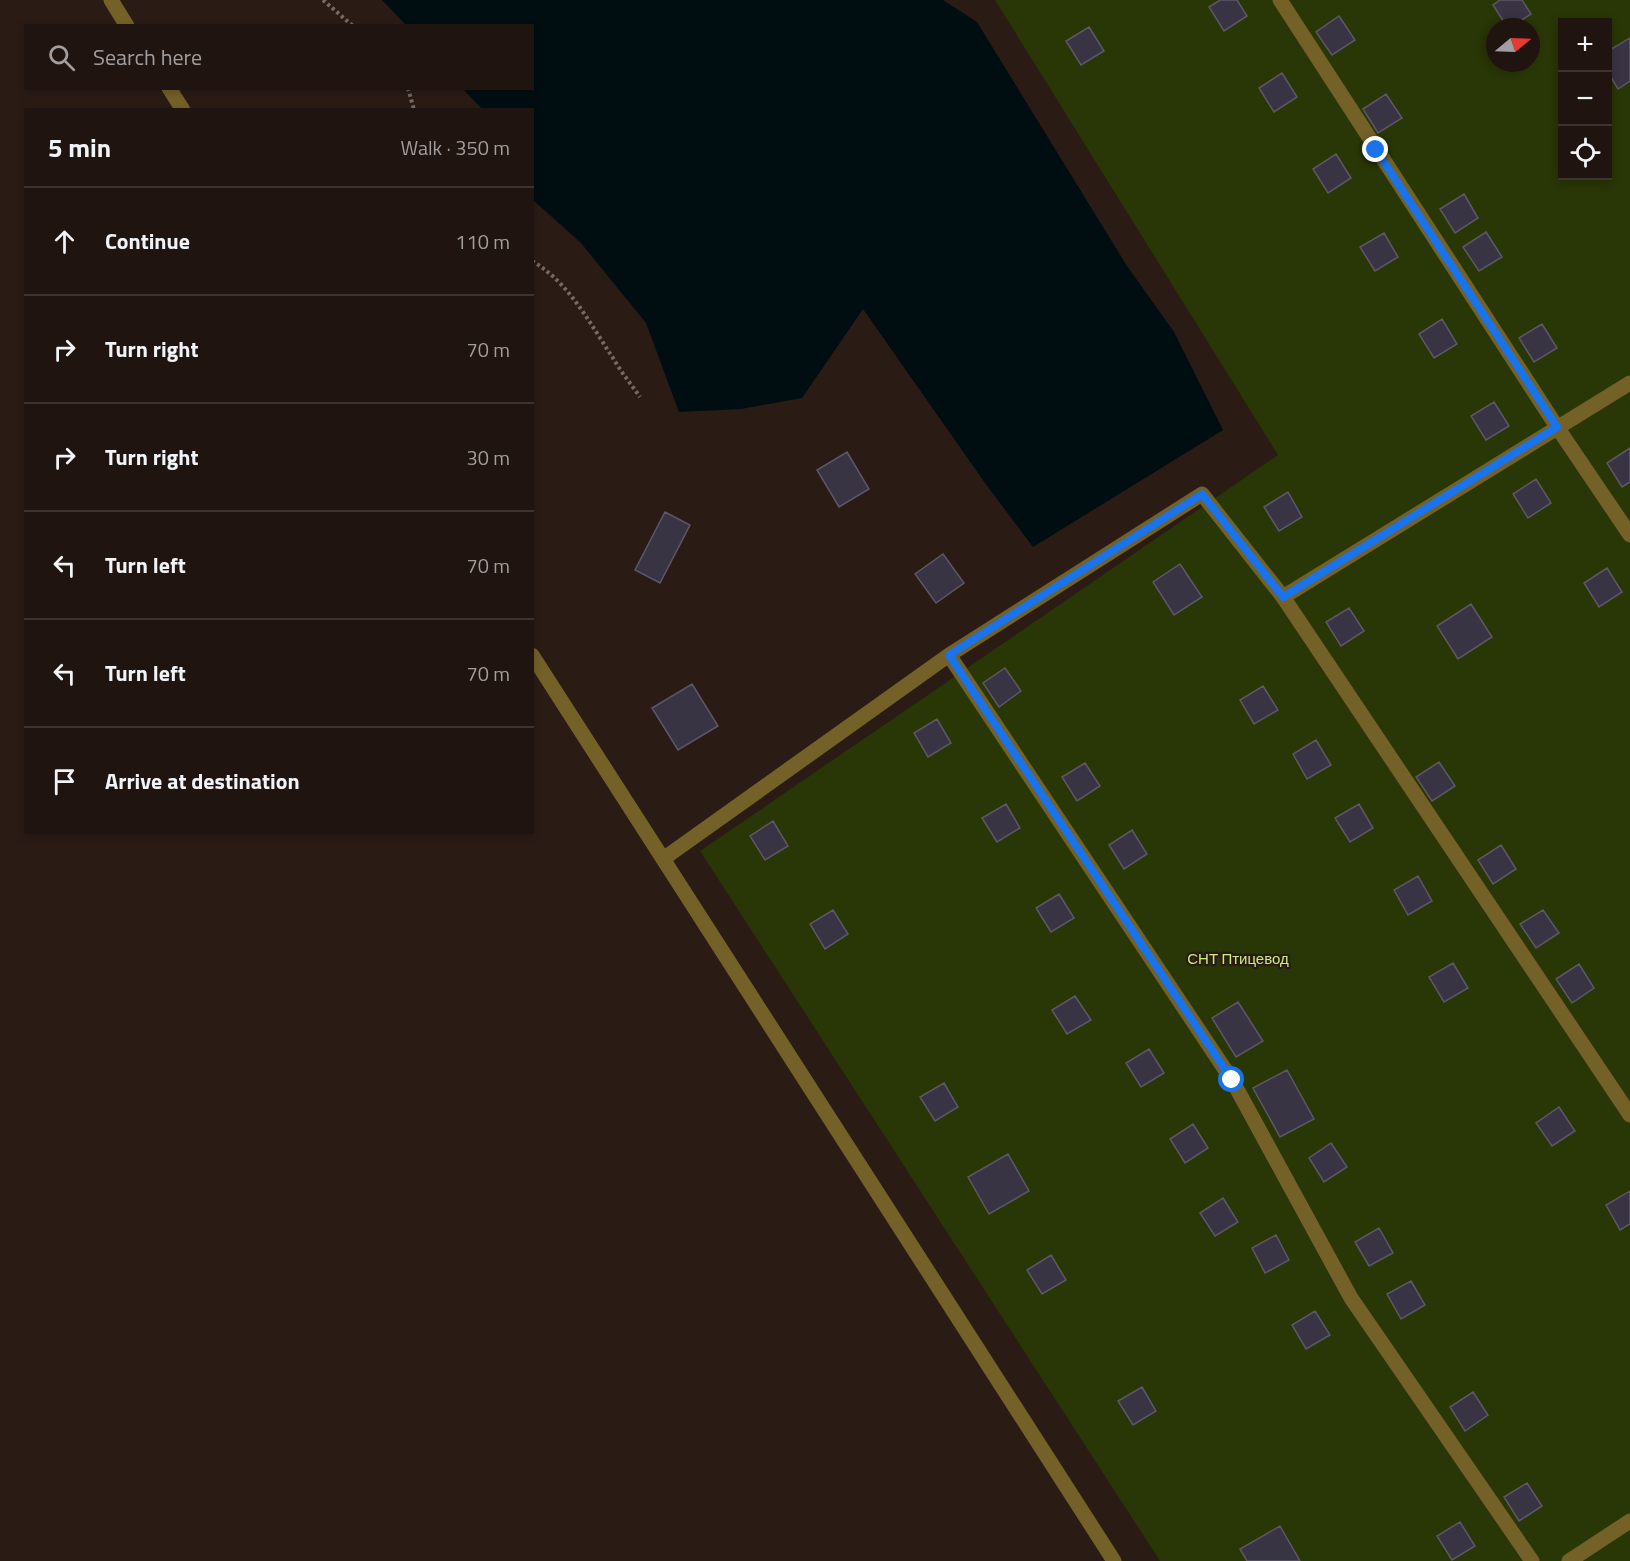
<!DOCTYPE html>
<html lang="en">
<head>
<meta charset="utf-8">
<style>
  body { margin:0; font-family:"Titillium Web",sans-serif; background:#281d19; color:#f1f3f6 }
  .controls { position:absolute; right:18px; top:18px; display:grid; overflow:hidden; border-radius:0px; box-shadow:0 3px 9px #0003 }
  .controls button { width:54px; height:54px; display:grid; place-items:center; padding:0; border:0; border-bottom:2px solid #3d3330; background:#201410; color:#f1f3f6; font:30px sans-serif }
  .compass { position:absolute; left:1486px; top:18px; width:54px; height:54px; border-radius:50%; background:#201410; box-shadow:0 3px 9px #0003; rotate:71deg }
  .stop { position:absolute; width:18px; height:18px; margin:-14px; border:4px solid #1a73e8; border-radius:50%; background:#fff }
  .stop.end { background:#1a73e8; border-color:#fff; box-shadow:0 2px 6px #0008 }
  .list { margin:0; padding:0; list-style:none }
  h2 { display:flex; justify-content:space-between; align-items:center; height:78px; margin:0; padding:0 24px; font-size:26px }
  h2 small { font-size:20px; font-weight:400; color:#a29e9f }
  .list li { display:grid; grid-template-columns:39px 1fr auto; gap:18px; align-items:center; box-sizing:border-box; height:108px; padding:0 24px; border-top:2px solid #3d3330 }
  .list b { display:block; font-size:22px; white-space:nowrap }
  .list em { font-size:20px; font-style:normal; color:#a29e9f }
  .icon { flex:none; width:33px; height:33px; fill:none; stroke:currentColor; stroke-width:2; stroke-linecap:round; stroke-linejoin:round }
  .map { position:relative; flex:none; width:1630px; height:1561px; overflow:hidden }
  .search { position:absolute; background:#201410; box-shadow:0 3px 9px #0003; left:24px; top:24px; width:510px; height:66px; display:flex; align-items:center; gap:15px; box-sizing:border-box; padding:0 21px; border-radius:0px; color:#a29e9f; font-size:22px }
  .panel { position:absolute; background:#201410; box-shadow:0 3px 9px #0003; left:24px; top:108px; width:510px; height:726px; border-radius:0px }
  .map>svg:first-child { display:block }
  .green { fill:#293605; fill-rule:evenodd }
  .water { fill:#010e11 }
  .building { fill:#393443; stroke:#5d5768; stroke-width:1.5 }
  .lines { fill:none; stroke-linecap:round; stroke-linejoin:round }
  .path { stroke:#776a64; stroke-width:4; stroke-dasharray:3 3; stroke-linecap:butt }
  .minor { stroke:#736128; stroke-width:15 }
  .route { stroke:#1a73e8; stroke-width:8 }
  .labels { text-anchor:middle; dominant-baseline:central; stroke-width:4.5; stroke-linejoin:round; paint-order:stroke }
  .park-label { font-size:15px; fill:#caed7c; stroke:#2a1b15 }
</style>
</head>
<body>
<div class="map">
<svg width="1630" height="1561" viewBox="0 0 1630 1561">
  <rect width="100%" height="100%" fill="#2a1b15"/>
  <path class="green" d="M 995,0 L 1630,0 L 1630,1561 L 1160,1561 L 700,851 L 1278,455 ZM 1562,22 L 1608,22 L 1608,176 L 1562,176 ZM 1495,27 L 1531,27 L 1531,63 L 1495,63 Z"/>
  <path class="water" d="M 382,0 L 943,0 L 977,22 L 1127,266 L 1174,332 L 1223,430 L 1033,547 L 985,483 L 863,309 L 802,398 L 741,409 L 679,412 L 646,323 L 581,243 L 533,200 L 532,110 L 482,109 L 463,89 L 532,88 L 532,26 L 406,25 Z"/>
  <path class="building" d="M 1220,0 L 1237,0 L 1247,16 L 1224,31 L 1209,7 Z
    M 1500,0 L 1522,0 L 1531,14 L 1511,27 L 1507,27 L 1493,5 Z
    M 1339,16 L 1355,40 L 1332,55 L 1316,32 Z
    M 1089,27 L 1104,51 L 1081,65 L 1066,41 Z
    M 1630,38 L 1630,81 L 1618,89 L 1608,72 L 1608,51 Z
    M 1282,73 L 1297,97 L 1274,112 L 1259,88 Z
    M 1386,94 L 1402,118 L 1378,133 L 1363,109 Z
    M 1336,154 L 1351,178 L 1328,193 L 1313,169 Z
    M 1464,194 L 1478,218 L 1455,233 L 1440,209 Z
    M 1486,232 L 1502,257 L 1479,271 L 1463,247 Z
    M 1384,233 L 1398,257 L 1375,271 L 1360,247 Z
    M 1442,319 L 1457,344 L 1434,358 L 1419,334 Z
    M 1542,324 L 1557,348 L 1534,362 L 1519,338 Z
    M 1494,402 L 1509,426 L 1486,440 L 1471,416 Z
    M 1630,448 L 1630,482 L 1622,487 L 1607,463 Z
    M 847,452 L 869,489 L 839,507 L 817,470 Z
    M 1536,479 L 1551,503 L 1528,518 L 1513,494 Z
    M 1288,492 L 1302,517 L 1279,531 L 1264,507 Z
    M 665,512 L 690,525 L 660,583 L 635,570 Z
    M 943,554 L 964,583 L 936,603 L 915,574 Z
    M 1180,564 L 1202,597 L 1174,615 L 1153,582 Z
    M 1607,568 L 1622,592 L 1599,607 L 1584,583 Z
    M 1471,604 L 1492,637 L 1458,659 L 1437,626 Z
    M 1349,608 L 1364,631 L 1341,646 L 1326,622 Z
    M 1005,668 L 1021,691 L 999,707 L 983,683 Z
    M 692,684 L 718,726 L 678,750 L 652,708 Z
    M 1263,686 L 1278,710 L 1254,724 L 1240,700 Z
    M 937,719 L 951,743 L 928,757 L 914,733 Z
    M 1316,740 L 1331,765 L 1307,779 L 1293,754 Z
    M 1439,762 L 1455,786 L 1432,801 L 1416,777 Z
    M 1085,763 L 1100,786 L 1077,801 L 1062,777 Z
    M 1006,804 L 1020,828 L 997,842 L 982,818 Z
    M 1359,804 L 1373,828 L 1350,842 L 1335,818 Z
    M 773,821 L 788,846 L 765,860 L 750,836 Z
    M 1132,830 L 1147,854 L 1124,869 L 1109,845 Z
    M 1501,845 L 1516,869 L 1493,884 L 1478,860 Z
    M 1418,876 L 1432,901 L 1408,915 L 1394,890 Z
    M 1059,894 L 1074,918 L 1051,932 L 1036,908 Z
    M 833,910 L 848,934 L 825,949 L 810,924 Z
    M 1543,910 L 1559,933 L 1536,948 L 1520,924 Z
    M 1453,963 L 1468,988 L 1444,1002 L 1429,977 Z
    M 1579,964 L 1594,988 L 1572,1003 L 1556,979 Z
    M 1075,996 L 1091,1020 L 1067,1034 L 1052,1010 Z
    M 1238,1002 L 1263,1041 L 1236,1057 L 1212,1018 Z
    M 1149,1049 L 1164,1073 L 1141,1087 L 1126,1063 Z
    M 1287,1070 L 1314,1119 L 1280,1137 L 1253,1088 Z
    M 944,1083 L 958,1107 L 935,1121 L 920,1097 Z
    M 1559,1107 L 1575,1131 L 1552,1146 L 1536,1123 Z
    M 1193,1124 L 1208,1148 L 1185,1163 L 1170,1139 Z
    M 1331,1143 L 1347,1167 L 1324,1182 L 1309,1158 Z
    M 1008,1154 L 1029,1191 L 989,1214 L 968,1177 Z
    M 1630,1191 L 1630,1224 L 1620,1230 L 1606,1205 Z
    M 1223,1198 L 1238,1222 L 1215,1236 L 1200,1213 Z
    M 1379,1228 L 1393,1253 L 1369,1266 L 1355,1242 Z
    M 1276,1235 L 1289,1260 L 1265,1273 L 1252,1248 Z
    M 1051,1255 L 1066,1280 L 1042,1294 L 1027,1270 Z
    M 1411,1281 L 1425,1305 L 1401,1319 L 1387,1294 Z
    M 1315,1311 L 1330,1335 L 1306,1349 L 1292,1325 Z
    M 1142,1387 L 1156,1411 L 1133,1425 L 1118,1401 Z
    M 1473,1392 L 1488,1415 L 1465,1431 L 1450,1407 Z
    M 1527,1483 L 1542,1506 L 1519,1521 L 1504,1497 Z
    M 1460,1522 L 1475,1546 L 1452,1560 L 1437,1536 Z
    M 1280,1526 L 1300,1561 L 1247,1561 L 1240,1549 Z"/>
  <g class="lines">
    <path class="path" d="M 323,0 L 353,26
      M 408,88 L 414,110
      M 532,261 C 570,283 590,324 613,358 C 621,372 631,384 640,397"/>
    <path class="minor" d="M 111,0 L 127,26
      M 1280,0 L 1557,427 L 1630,535
      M 169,88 L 183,110
      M 1283,597 L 1630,383
      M 532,655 L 1114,1561
      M 949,655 L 1232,1080 L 1351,1298 L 1532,1561
      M 663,859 L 949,655 L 1202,494 L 1283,597 L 1630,1115
      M 1569,1561 L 1630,1521"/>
  </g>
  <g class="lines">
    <path class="route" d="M 1232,1080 L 949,655 L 1202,494 L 1283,597 L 1557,427 L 1376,150"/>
  </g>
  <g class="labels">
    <g class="park-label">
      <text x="1238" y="958">СНТ Птицевод</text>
    </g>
  </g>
</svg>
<div class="controls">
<button>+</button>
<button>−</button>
<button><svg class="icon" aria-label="locate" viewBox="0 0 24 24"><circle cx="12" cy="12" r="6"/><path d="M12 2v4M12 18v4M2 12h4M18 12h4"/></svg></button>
</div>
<svg class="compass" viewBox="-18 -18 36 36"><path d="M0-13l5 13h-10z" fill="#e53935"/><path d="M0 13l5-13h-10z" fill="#a29e9f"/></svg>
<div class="stop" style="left:1232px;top:1080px"></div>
<div class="stop end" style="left:1376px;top:150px"></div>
<div class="search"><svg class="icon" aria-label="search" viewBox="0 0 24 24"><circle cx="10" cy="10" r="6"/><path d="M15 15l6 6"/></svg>Search here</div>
<section class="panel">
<h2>5 min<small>Walk · 350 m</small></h2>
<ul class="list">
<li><svg class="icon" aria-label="ahead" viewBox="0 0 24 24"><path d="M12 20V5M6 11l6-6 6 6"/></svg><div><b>Continue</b></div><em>110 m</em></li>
<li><svg class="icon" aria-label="right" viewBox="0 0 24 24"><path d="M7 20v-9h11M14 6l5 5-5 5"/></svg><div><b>Turn right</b></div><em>70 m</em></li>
<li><svg class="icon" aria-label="right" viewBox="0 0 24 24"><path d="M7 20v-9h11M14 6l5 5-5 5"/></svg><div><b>Turn right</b></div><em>30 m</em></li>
<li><svg class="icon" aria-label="left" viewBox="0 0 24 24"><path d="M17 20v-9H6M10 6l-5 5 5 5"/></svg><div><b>Turn left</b></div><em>70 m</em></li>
<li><svg class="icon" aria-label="left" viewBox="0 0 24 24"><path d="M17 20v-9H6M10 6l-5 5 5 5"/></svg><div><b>Turn left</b></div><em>70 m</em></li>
<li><svg class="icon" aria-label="arrive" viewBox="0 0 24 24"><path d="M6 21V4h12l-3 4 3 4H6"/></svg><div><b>Arrive at destination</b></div></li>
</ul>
</section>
</div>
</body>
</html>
